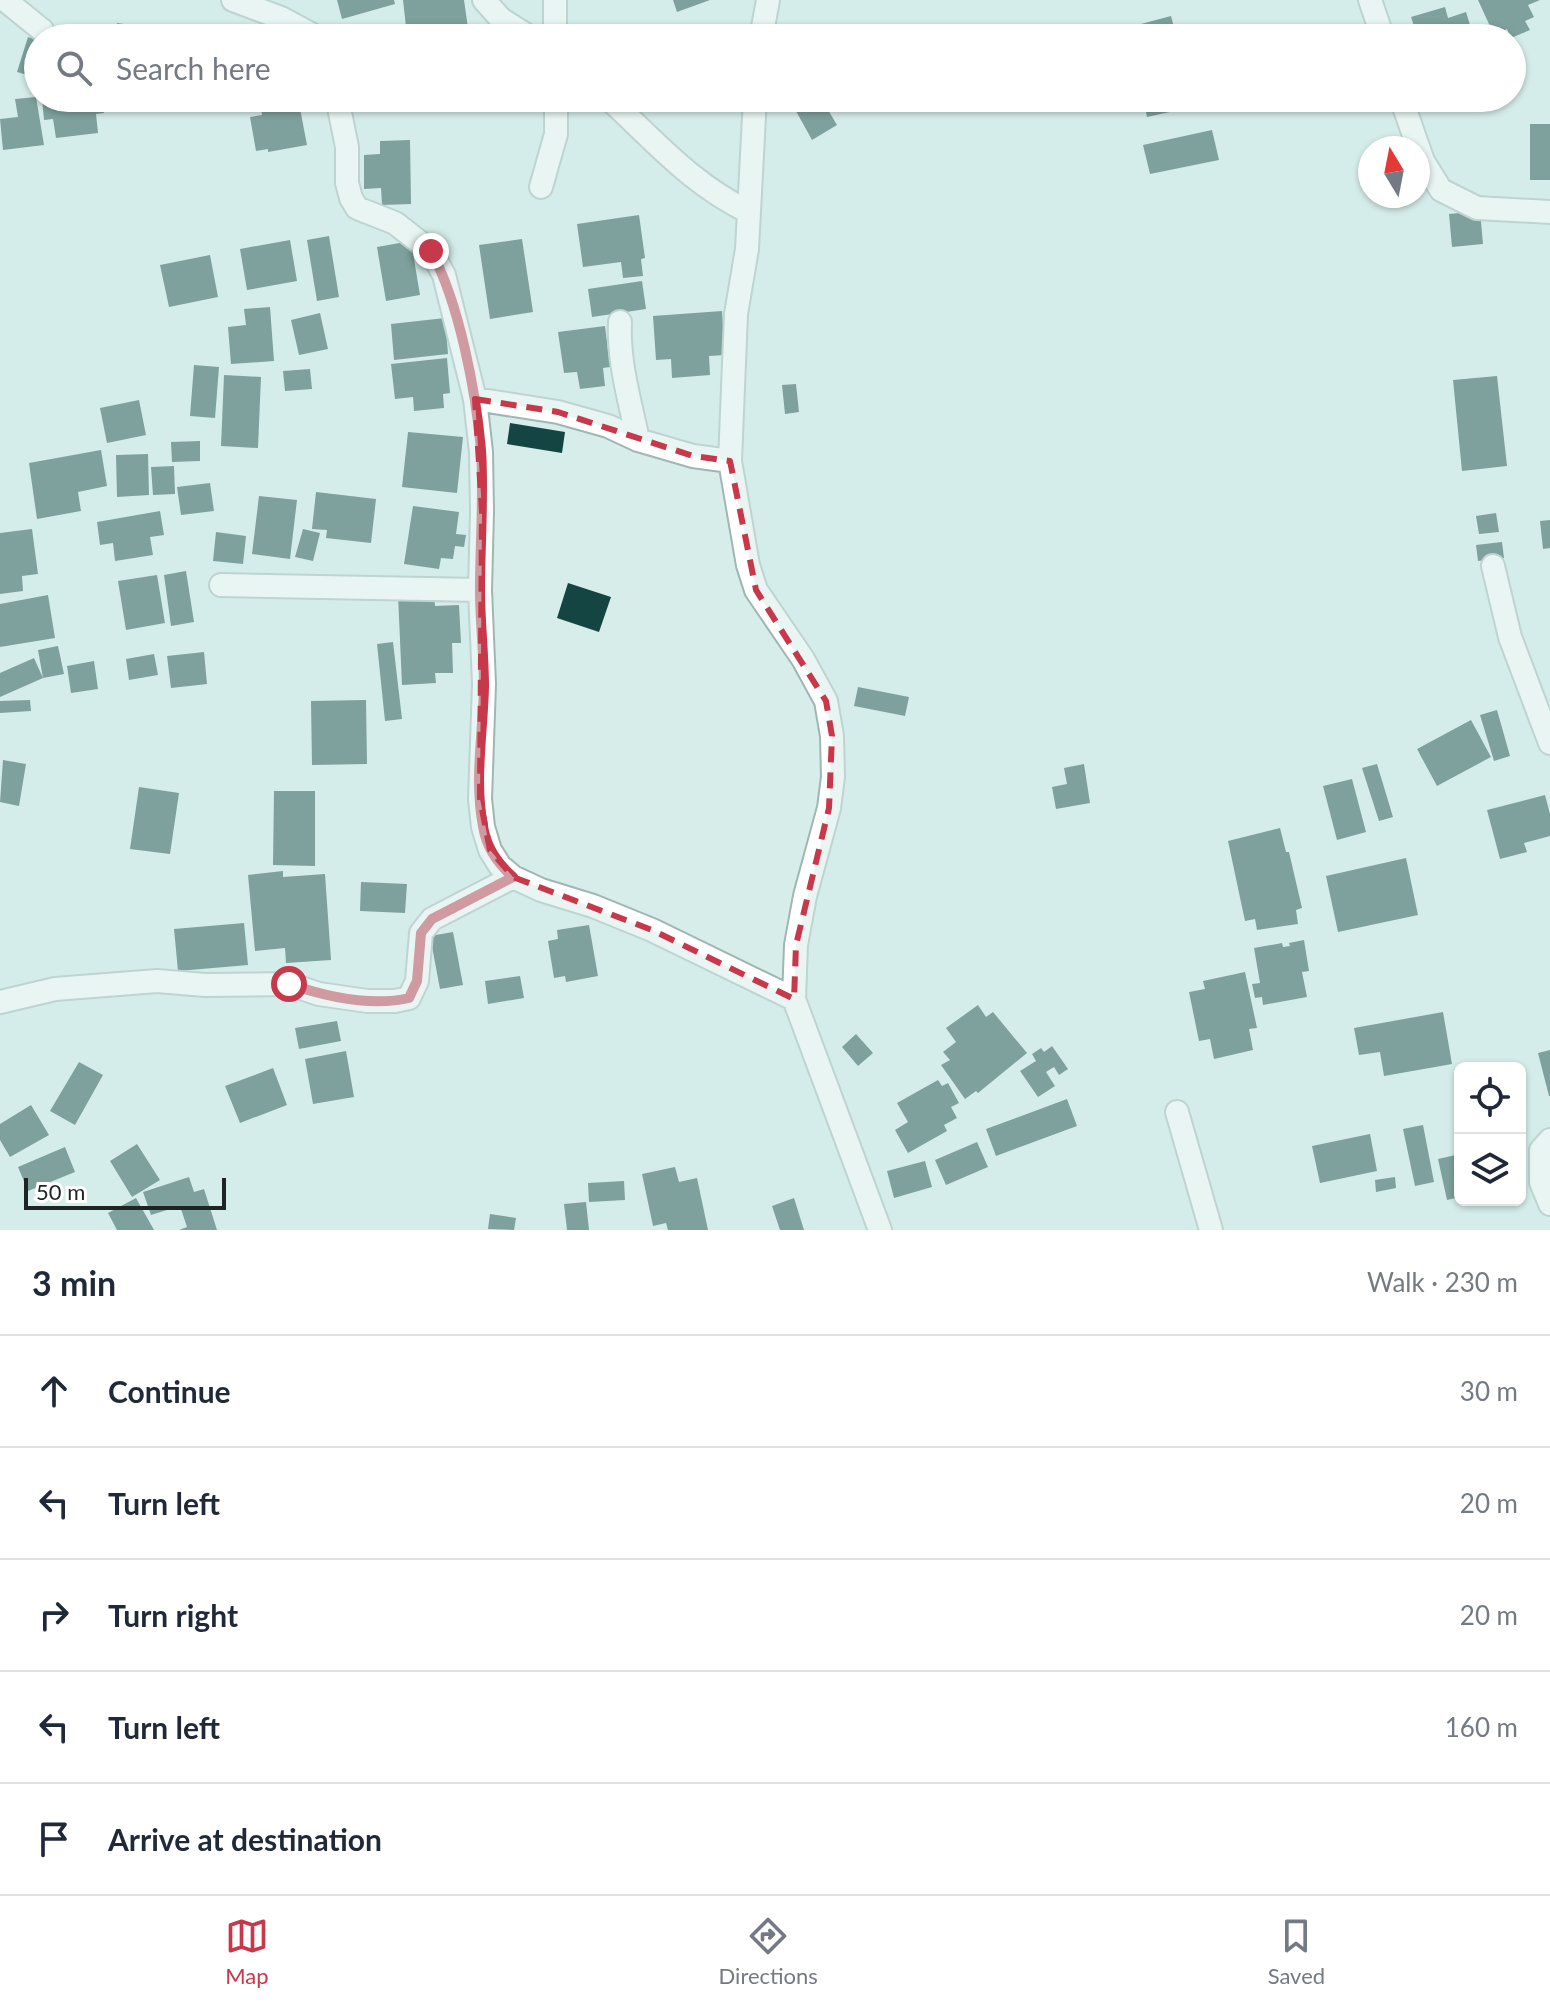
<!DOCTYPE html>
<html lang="en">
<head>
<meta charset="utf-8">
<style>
  body { margin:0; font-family:Lato,sans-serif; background:#f2f2f3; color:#1f2937 }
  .controls { position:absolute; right:24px; bottom:24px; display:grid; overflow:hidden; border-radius:12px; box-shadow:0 2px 6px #0004 }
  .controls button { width:72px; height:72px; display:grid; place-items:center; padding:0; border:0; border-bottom:2px solid #e0e1e3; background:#fff; color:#1f2937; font:40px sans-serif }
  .compass { position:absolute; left:1358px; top:136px; width:72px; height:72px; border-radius:50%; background:#fff; box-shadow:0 2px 6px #0004; rotate:350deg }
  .scale { position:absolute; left:24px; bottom:20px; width:202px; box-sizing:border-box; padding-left:8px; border:4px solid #1c2524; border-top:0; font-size:22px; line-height:28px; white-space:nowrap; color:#1c2524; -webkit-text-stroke:6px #fff; paint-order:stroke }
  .stop { position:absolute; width:24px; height:24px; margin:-18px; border:6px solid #c8384b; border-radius:50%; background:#fff }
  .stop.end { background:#c8384b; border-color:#fff; box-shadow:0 2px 8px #0008 }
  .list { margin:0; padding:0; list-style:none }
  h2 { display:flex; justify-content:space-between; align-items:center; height:104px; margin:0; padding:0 32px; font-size:34px }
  h2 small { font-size:26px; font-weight:400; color:#747a83 }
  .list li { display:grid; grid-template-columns:52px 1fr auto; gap:24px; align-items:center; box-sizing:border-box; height:112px; padding:0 32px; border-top:2px solid #e0e1e3 }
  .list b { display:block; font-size:30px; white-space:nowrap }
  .list em { font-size:26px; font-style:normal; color:#747a83 }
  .icon { flex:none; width:44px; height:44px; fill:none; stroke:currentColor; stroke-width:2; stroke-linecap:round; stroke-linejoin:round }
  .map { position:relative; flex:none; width:1550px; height:1230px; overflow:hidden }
  .search { position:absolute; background:#fff; box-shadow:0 2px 6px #0004; left:24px; right:24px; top:24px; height:88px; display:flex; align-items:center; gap:20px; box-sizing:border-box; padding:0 28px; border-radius:44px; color:#747a83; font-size:30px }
  .sheet { height:664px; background:#fff }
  nav { display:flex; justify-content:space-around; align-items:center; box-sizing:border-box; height:112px; border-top:2px solid #e0e1e3; background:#fff; font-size:22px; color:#747a83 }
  nav a { display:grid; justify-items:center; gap:4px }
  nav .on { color:#c8384b }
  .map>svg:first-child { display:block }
  .building { fill:#144542 }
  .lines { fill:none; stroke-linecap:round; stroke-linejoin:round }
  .street-casing { stroke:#a0b6b4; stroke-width:26 }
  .street { stroke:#fff; stroke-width:22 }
  .route { stroke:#c8384b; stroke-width:10 }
  .marked { fill:none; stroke:#c8384b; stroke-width:6; stroke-dasharray:16 10; stroke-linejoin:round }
</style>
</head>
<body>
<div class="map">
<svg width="1550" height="1230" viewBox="0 0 1550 1230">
  <rect width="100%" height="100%" fill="#d6edea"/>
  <path class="building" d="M 337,0 L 394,0 L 395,4 L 342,19 Z
    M 403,0 L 464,0 L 468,28 L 407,36 Z
    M 673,0 L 710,0 L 677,12 Z
    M 1478,0 L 1540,0 L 1528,5 L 1534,17 L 1525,21 L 1530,30 L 1511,38 L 1507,29 L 1494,35 Z
    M 1445,7 L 1448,18 L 1466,12 L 1470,25 L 1462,28 L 1465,38 L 1409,38 L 1406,29 L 1414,26 L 1411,17 Z
    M 1171,16 L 1177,38 L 1124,38 L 1122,29 Z
    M 117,23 L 137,26 L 136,38 L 106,38 L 107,29 L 116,30 Z
    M 403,24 L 405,38 L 352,38 L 351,34 Z
    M 28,37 L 38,40 L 38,78 L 17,72 Z
    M 36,97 L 44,145 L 3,150 L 0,119 L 18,117 L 15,99 Z
    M 102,98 L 104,113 L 96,114 L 98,133 L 56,138 L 53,119 L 44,120 L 42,99 Z
    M 259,98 L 298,98 L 307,145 L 268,152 L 268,149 L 256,151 L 250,117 L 262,115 Z
    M 797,98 L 821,98 L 837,125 L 812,140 L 791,102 Z
    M 1143,98 L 1185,98 L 1188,108 L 1147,117 Z
    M 1530,124 L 1550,124 L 1550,180 L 1530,180 Z
    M 1212,130 L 1219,160 L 1150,174 L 1143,145 Z
    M 410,140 L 411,204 L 382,205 L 381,188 L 364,189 L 364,155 L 380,154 L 380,141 Z
    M 1480,211 L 1483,244 L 1452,247 L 1449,214 Z
    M 639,215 L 645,258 L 641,259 L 643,276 L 623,278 L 621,262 L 583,267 L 577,224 Z
    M 329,236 L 339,297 L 317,301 L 307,240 Z
    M 522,239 L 533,312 L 490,319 L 479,245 Z
    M 290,240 L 297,281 L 247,290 L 240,249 Z
    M 411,241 L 420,295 L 386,301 L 377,247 Z
    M 210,255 L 218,297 L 169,307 L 160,265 Z
    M 642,281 L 646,309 L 592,317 L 588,289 Z
    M 270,307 L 274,361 L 231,364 L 228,327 L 246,325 L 244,309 Z
    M 722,311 L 725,355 L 709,356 L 710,375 L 672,378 L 671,359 L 656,360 L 653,316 Z
    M 320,313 L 328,349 L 299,355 L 291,320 Z
    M 445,318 L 448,354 L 394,360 L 391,324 Z
    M 605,326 L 610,367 L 603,368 L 605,386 L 580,389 L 577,372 L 564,373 L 558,332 Z
    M 447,358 L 450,393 L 443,394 L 444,408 L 414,411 L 413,397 L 395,399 L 391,364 Z
    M 194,365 L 219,367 L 215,418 L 190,416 Z
    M 310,369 L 312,389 L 285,391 L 283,371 Z
    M 224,375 L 261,377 L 258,448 L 221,446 Z
    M 1497,376 L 1507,466 L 1462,471 L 1453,380 Z
    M 796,384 L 799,412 L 785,414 L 782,385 Z
    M 139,400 L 146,435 L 107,443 L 100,408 Z
    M 510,423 L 565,432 L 562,453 L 507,444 Z
    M 408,432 L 463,437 L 457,493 L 402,487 Z
    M 200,441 L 200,461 L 172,462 L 171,442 Z
    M 101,450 L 107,486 L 78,492 L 81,511 L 37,519 L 29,463 Z
    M 148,454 L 149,495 L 117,497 L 116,455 Z
    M 174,466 L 175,494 L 153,495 L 151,467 Z
    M 210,483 L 214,511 L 181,515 L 177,487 Z
    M 316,492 L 376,499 L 371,543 L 326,538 L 327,530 L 312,529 Z
    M 259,496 L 297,500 L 290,559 L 252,554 Z
    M 413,506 L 459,512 L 456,534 L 466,535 L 464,547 L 455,546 L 453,559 L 441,558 L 439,569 L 404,564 Z
    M 160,511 L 164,535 L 150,537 L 153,555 L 115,561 L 113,543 L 100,545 L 97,522 Z
    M 1496,513 L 1499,532 L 1479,534 L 1476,516 Z
    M 1550,520 L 1550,548 L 1543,549 L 1540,521 Z
    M 32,529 L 38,574 L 22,576 L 23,591 L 0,594 L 0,533 Z
    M 303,529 L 320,533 L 313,561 L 295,557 Z
    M 216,532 L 246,536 L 243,564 L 213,561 Z
    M 1502,542 L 1504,558 L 1478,561 L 1476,545 Z
    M 186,571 L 194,622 L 171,626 L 164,575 Z
    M 157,575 L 165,623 L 126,630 L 118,581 Z
    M 568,583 L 611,597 L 599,632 L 557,618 Z
    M 434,593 L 435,606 L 459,605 L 461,643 L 452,643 L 453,673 L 435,673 L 436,683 L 402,685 L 398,595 Z
    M 48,595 L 55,638 L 0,647 L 0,604 Z
    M 393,642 L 402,719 L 385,721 L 377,644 Z
    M 58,646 L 64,674 L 43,678 L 0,697 L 0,673 L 34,658 L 43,678 L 38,650 Z
    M 204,652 L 207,684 L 171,688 L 167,656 Z
    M 154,654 L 158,675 L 129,680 L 126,659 Z
    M 94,661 L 98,689 L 71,693 L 67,666 Z
    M 858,687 L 909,697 L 905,716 L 854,706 Z
    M 30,700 L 31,711 L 0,713 L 0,701 Z
    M 366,700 L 367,764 L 312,765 L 311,701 Z
    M 1497,710 L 1510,756 L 1494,761 L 1480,715 Z
    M 1471,720 L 1491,757 L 1437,786 L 1417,749 Z
    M 3,760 L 26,764 L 19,806 L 0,802 Z
    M 1084,764 L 1090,803 L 1056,809 L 1052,787 L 1067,784 L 1064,768 Z
    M 1377,764 L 1393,817 L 1379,821 L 1362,768 Z
    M 1352,779 L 1366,832 L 1337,840 L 1323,786 Z
    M 139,787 L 179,793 L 170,854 L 130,849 Z
    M 274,791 L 315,791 L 315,866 L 273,865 Z
    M 1545,795 L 1550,814 L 1550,836 L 1524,843 L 1527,852 L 1500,859 L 1487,810 Z
    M 1280,828 L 1286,852 L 1289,852 L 1302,908 L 1296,910 L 1298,924 L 1257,930 L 1255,919 L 1245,921 L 1228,841 Z
    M 1406,858 L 1418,915 L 1338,932 L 1326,876 Z
    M 283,871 L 283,877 L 325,874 L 331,960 L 286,963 L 285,948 L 255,951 L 248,875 Z
    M 361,882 L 407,884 L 405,913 L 360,911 Z
    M 244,923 L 248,965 L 178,971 L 174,929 Z
    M 589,925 L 598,976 L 566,982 L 565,976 L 554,978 L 548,941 L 558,939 L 557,930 Z
    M 453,932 L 463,985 L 440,989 L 430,936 Z
    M 1304,940 L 1309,971 L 1302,972 L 1307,997 L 1263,1005 L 1262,997 L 1255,998 L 1252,984 L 1260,983 L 1254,948 L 1282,943 L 1283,947 L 1290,946 L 1289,943 Z
    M 1245,972 L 1257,1028 L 1249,1029 L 1253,1050 L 1214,1059 L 1210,1039 L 1199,1041 L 1189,992 L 1205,989 L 1203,981 Z
    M 520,976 L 524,998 L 488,1004 L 485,981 Z
    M 978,1005 L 986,1017 L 993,1012 L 1027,1053 L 978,1093 L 976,1091 L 965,1099 L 941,1065 L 950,1060 L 943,1052 L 956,1042 L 946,1028 Z
    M 1443,1012 L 1452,1064 L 1384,1076 L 1380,1052 L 1359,1055 L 1354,1028 Z
    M 337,1021 L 341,1041 L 299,1049 L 295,1028 Z
    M 856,1034 L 873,1053 L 858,1066 L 842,1047 Z
    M 1052,1046 L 1068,1069 L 1059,1075 L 1054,1067 L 1046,1072 L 1055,1086 L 1038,1097 L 1020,1071 L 1036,1061 L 1032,1054 L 1041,1048 L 1044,1052 Z
    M 1550,1050 L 1550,1096 L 1549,1096 L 1538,1053 Z
    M 346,1051 L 354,1097 L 313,1104 L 305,1059 Z
    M 79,1062 L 103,1075 L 75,1125 L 50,1111 Z
    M 273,1068 L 287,1105 L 240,1123 L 225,1086 Z
    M 938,1080 L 942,1086 L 948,1083 L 959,1103 L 951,1107 L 957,1118 L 944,1125 L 947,1131 L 908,1153 L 895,1130 L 908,1122 L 897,1103 Z
    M 1067,1099 L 1077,1126 L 996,1156 L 986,1129 Z
    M 31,1105 L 49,1135 L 10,1157 L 0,1140 L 0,1124 Z
    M 1423,1125 L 1434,1182 L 1415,1186 L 1403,1129 Z
    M 1370,1134 L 1377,1171 L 1320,1183 L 1312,1146 Z
    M 977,1142 L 988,1167 L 946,1185 L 935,1160 Z
    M 137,1144 L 160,1180 L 132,1197 L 110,1161 Z
    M 65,1147 L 75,1172 L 28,1191 L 18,1167 Z
    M 1460,1154 L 1460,1197 L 1447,1200 L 1438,1159 Z
    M 925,1161 L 932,1187 L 894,1198 L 887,1171 Z
    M 675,1167 L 679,1182 L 697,1178 L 708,1230 L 668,1230 L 666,1223 L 653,1226 L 642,1174 Z
    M 189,1177 L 194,1192 L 204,1189 L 217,1230 L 179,1230 L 187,1227 L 180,1206 L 151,1215 L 143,1192 Z
    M 1395,1177 L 1396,1188 L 1376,1192 L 1375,1180 Z
    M 624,1181 L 625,1200 L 589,1202 L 588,1183 Z
    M 136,1198 L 154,1230 L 117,1230 L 108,1213 Z
    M 794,1198 L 804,1230 L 780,1230 L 772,1206 Z
    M 586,1202 L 589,1230 L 567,1230 L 564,1204 Z
    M 490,1214 L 516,1218 L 514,1230 L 488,1229 Z"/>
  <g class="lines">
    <g class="street-casing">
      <path id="street" d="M 5,0 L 42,30
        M 233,0 L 281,18 L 318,38
        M 484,0 L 501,19 L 531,38
        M 555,0 L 555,38
        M 1370,0 L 1383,38
        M 761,38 L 768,0
        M 337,98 L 347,147 L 347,183 L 351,198 L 357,208 L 395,223 L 431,251 L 444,275 L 475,399 L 481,452 L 482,511 L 480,590 L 484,684 L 480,799 L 483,827 L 490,850 L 500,866 L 513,877 L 541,890 L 593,906 L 652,930 L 794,999 L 880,1230
        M 608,98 C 655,141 691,184 749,212
        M 755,98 L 747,249 L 736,314 L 730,461 L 748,565 L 756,590 L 803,659 L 826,701 L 832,736 L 833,777 L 829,808 L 805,896 L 796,945 L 794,999
        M 1401,98 L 1423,161 L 1441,190 L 1477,208 L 1550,212
        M 541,187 L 556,134 L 556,98
        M 620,322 C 618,362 630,401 638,440
        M 475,399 L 558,412 L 608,426 L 638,440 L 693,456 L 730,461
        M 1493,566 L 1510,637 L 1550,743
        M 221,585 L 480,590
        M 0,1002 L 55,989 L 157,981 L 205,985 L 289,984 L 319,994 L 367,1001 L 395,1001 L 409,998 L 417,981 L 421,933 L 432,919 L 513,877
        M 1177,1112 L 1211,1230
        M 1550,1140 L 1541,1150 L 1541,1182 L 1550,1204"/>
    </g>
    <use href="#street" class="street"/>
  </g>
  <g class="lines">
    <path class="route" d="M 289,984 C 327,997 370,1007 409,998 L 417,981 L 421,933 L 432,919 L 513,877 C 497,863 486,847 483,826 C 474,781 483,732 484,687 C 484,654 480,622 480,590 C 480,543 484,496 481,450 C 476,392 459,302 431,251"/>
  </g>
  <path d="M0 0H1550V1230H0ZM 475,399 L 558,412 L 693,456 L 730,461 L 756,590 L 826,701 L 832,736 L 829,808 L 796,945 L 794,999 L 652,930 L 513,877 L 490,850 L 480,799 L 482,511 Z" fill="#d6edea" fill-opacity=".55" fill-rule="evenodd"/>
  <path class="marked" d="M 475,399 L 558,412 L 693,456 L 730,461 L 756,590 L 826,701 L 832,736 L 829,808 L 796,945 L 794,999 L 652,930 L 513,877 L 490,850 L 480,799 L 482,511 Z"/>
</svg>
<div class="controls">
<button><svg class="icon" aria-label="locate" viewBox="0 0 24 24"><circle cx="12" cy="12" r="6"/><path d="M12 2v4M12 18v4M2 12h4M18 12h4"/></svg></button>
<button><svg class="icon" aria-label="layers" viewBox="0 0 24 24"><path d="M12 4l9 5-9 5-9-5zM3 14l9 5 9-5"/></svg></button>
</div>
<svg class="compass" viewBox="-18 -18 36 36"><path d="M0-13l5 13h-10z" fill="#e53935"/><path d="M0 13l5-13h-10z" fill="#747a83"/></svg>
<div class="scale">50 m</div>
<div class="stop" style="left:289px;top:984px"></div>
<div class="stop end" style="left:431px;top:251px"></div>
<div class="search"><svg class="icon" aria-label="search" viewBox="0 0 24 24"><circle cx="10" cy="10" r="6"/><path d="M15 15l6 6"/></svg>Search here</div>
</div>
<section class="sheet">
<h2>3 min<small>Walk · 230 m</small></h2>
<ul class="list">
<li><svg class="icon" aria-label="ahead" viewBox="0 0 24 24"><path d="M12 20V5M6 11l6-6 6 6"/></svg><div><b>Continue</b></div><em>30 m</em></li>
<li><svg class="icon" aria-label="left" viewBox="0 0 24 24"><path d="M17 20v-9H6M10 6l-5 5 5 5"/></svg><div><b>Turn left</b></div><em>20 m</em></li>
<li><svg class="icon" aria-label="right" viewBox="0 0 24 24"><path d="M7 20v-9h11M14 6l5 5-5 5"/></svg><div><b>Turn right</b></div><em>20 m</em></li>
<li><svg class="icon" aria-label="left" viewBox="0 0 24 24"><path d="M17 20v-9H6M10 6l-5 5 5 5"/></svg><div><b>Turn left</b></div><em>160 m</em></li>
<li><svg class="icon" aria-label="arrive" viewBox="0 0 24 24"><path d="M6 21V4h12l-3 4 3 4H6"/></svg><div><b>Arrive at destination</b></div></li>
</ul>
</section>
<nav>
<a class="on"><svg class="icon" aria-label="map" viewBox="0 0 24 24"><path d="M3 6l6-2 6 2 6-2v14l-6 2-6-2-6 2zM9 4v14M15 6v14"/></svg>Map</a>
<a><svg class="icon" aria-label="directions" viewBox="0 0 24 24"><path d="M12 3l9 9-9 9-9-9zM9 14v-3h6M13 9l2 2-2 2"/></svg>Directions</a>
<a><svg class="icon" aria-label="saved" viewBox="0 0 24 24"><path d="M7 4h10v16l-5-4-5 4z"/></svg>Saved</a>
</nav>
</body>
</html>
